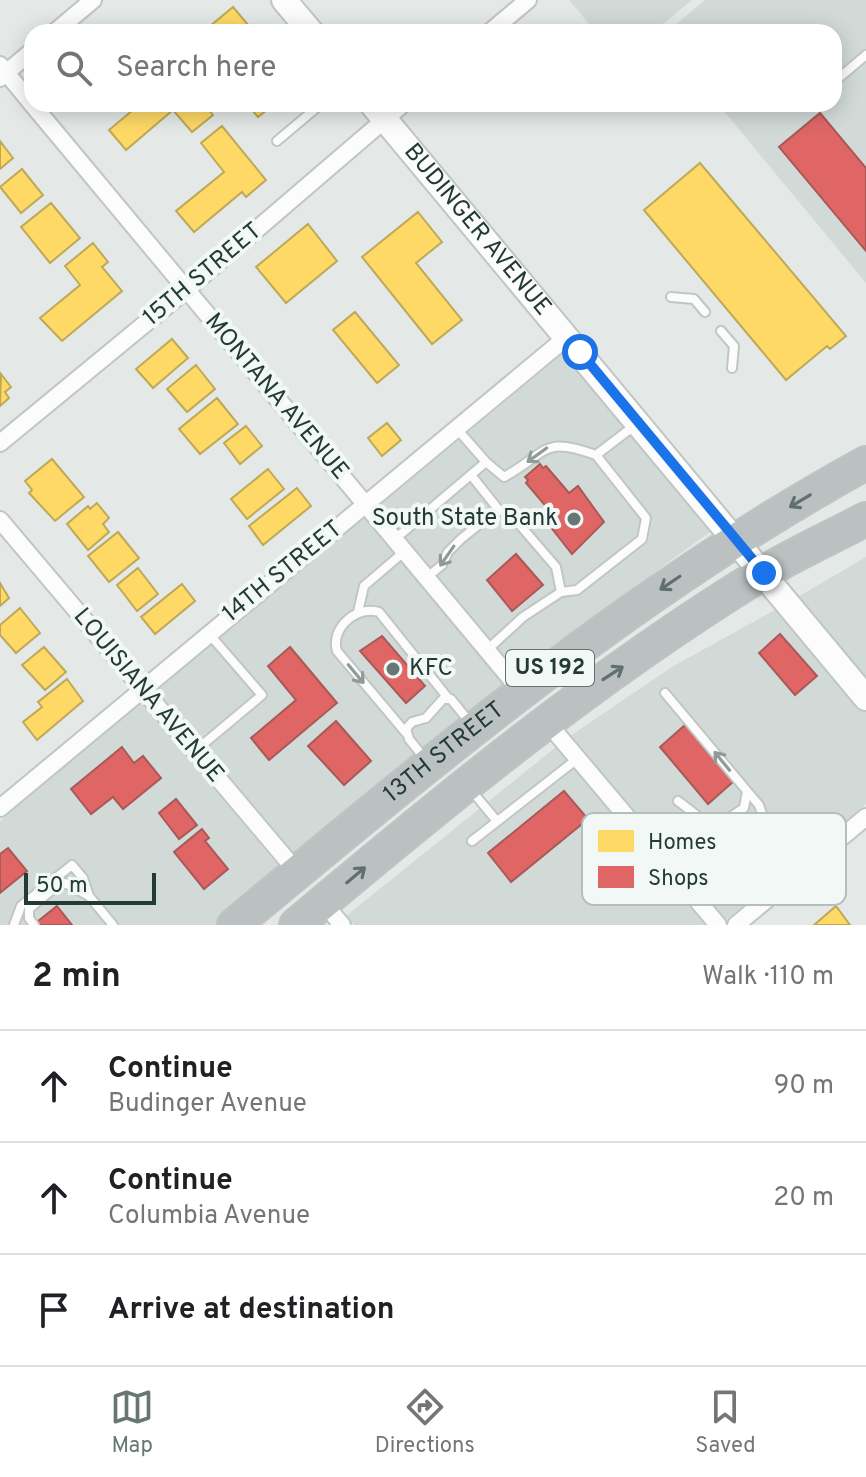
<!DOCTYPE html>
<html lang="en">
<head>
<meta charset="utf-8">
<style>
  body { margin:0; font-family:Overpass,sans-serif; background:#f6f6f6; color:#202124 }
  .scale { position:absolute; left:24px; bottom:20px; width:132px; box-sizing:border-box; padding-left:8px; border:4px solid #243a36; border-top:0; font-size:22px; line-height:28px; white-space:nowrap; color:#243a36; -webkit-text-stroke:6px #f2f8f5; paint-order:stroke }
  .stop { position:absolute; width:24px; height:24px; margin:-18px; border:6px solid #1a73e8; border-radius:50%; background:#fff }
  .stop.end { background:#1a73e8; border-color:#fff; box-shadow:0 2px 8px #0008 }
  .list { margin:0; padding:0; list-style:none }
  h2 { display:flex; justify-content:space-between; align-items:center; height:104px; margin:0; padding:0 32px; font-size:34px }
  h2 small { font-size:26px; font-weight:400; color:#757577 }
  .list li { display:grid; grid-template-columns:52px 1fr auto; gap:24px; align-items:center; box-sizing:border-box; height:112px; padding:0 32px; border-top:2px solid #e0e0e0 }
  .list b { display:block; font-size:30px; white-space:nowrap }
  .list p { margin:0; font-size:26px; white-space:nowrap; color:#757577 }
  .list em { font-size:26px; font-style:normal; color:#757577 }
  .icon { flex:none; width:44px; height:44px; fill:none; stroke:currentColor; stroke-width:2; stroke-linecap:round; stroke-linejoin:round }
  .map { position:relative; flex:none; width:866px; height:925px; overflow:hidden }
  .search { position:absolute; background:#fff; box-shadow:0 4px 20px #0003; left:24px; right:24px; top:24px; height:88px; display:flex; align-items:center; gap:20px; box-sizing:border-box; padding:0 28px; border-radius:24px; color:#757577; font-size:30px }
  .sheet { height:440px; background:#fff }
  nav { display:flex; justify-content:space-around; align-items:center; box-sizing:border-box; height:112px; border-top:2px solid #e0e0e0; background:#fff; font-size:22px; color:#757577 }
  nav a { display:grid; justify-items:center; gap:4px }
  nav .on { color:#677774 }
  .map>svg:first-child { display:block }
  .built { fill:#d2dad7 }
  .homes { fill:#ffd966; stroke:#bda958; stroke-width:2 }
  .shops { fill:#e06666; stroke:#a85958; stroke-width:2 }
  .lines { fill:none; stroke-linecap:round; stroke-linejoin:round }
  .lane-casing { stroke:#c1c6c4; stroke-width:12 }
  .street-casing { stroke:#c1c6c4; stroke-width:20 }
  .secondary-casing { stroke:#c0c6c4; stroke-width:28 }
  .highway-casing { stroke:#bdc4c3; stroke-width:36 }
  .lane { stroke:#fbfcfb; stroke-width:8 }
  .street { stroke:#fbfcfb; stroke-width:16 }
  .secondary { stroke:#fbfcfb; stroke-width:24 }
  .highway { stroke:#bbc1c1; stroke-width:32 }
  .oneway { stroke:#909b98 }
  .oneway2 { stroke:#60706e }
  .route { stroke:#1a73e8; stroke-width:10 }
  .poi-dot { fill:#677774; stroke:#f2f8f5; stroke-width:3 }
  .labels { text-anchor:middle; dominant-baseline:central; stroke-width:8; stroke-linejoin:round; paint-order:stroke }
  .shield { fill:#f2f8f5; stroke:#62736f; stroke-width:2 }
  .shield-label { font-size:22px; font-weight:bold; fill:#243a36 }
  .street-label { font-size:24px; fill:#243a36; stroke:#f2f8f5 }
  .poi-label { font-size:24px; fill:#243a36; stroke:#f2f8f5; text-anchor:end }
  .key { fill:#f2f8f5; stroke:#b4bfbc; stroke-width:2 }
  .key-label { font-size:22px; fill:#243a36 }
</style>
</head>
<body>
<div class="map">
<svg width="866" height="925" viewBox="0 0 866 925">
  <rect width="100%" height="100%" fill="#e4e9e7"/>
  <path class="built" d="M 569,0 L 692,0 L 653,32 L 596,32 Z
    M 705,0 L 866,0 L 866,283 L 718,104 L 834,104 L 834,32 L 667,32 Z
    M 566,351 L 714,529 L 518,673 L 379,506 Z
    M 365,517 L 504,685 L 296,859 L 155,690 Z
    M 866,557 L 866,684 L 796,598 Z
    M 780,607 L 866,712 L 866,804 L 726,920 L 570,736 L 672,667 Z
    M 141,702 L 282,870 L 216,925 L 0,925 L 0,821 Z
    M 556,747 L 706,925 L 354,925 L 346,916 Z"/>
  <path class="homes" d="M 233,7 L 254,32 L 203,32 Z
    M 140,104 L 204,104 L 213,115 L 192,132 L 173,110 L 126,150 L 109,130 Z
    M 247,104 L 274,104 L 258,117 Z
    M 222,126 L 266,180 L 246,197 L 242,192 L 194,232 L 176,211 L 224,172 L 201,143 Z
    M 0,141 L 13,158 L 0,169 Z
    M 700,163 L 846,336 L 830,349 L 827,346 L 786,380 L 644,210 Z
    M 22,169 L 43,195 L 21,213 L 0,187 Z
    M 51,203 L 80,238 L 50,263 L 21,227 Z
    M 418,212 L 442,242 L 416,263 L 462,320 L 432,344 L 362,257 Z
    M 308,224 L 337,261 L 286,303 L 256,267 Z
    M 93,243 L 108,262 L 102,267 L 122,291 L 62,341 L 40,318 L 80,285 L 65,266 Z
    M 355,312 L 399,365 L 377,383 L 333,330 Z
    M 172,339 L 188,358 L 153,388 L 136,369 Z
    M 196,365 L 215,389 L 187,412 L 167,389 Z
    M 1,374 L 11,387 L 5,392 L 9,398 L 0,406 Z
    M 217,398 L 238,424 L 200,454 L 179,429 Z
    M 387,423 L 401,440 L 382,456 L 368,438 Z
    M 246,426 L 262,446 L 240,464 L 224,443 Z
    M 52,459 L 84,497 L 55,521 L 29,493 L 32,490 L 25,481 Z
    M 268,469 L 284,489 L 247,519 L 231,499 Z
    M 297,488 L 311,506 L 263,545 L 249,526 Z
    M 97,503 L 109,518 L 103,524 L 109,532 L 88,550 L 67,524 L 88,506 L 90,509 Z
    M 118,532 L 139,558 L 109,582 L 88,556 Z
    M 138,568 L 158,594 L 137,611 L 117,585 Z
    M 0,583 L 9,598 L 0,606 Z
    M 182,584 L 195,601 L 155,634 L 141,617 Z
    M 20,608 L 40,633 L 16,653 L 0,635 L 0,625 Z
    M 44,647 L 66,672 L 45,690 L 22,665 Z
    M 67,679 L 83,701 L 37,740 L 23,722 L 42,707 L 38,702 Z
    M 836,906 L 850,925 L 814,925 Z"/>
  <path class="shops" d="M 820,113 L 866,168 L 866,251 L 779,147 Z
    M 540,464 L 543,468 L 546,466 L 569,493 L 578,486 L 604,522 L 572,554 L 542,516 L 549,510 L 526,483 L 528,480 L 525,477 Z
    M 516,554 L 543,585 L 512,611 L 487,580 Z
    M 780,634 L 817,676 L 795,695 L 759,653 Z
    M 382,636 L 425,686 L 406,703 L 360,651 Z
    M 290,647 L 337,703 L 269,760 L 251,738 L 296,700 L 268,666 Z
    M 336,721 L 371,761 L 344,785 L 308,746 Z
    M 685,725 L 733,782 L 708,804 L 660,747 Z
    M 122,747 L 134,763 L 143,756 L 161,778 L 123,809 L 113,797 L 91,814 L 71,789 Z
    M 564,791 L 588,819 L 511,882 L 488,853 Z
    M 176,799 L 197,825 L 179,839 L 159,813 Z
    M 202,829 L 209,838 L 205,841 L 228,869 L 204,889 L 174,852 Z
    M 8,848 L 27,871 L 0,893 L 0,854 Z
    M 57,906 L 72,925 L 39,925 L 37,922 Z"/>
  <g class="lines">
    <g class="lane-casing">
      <path id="lane" d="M 834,82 L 866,55
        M 277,141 L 321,104
        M 671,297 L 694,299 L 705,312
        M 721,331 L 734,346 L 732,368
        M 457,429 L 486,462 L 504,477 C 548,453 541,435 596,455
        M 471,475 L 498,509
        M 395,539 L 486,462
        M 427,577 L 442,565 L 448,552 L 461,539 L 498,509 L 513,517 L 556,567 L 561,592
        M 358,612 L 364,586 L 405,551
        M 487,650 L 523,617 L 561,592 L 577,590 L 642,539 L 646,518 L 596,455 L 634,426
        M 665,693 L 747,791 L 744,808 L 724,821 L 708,824 L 678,801
        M 406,733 L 337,651 C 330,628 357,605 379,612 L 448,698
        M 195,751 L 262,695 L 210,635
        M 425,759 L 409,739 L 406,729 L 412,722 L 426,718 L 443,699 L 451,699 L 471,724
        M 471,790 L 496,820
        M 708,824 C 733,843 748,844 762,814 L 759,805 L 747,791
        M 472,841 L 577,759
        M 696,898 L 727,863
        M 14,925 L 21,906 L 72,865 L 83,878 L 89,896 L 113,925
        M 34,925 L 29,918 L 29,909 L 58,885 L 65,883 L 89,896"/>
    </g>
    <g class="street-casing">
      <path id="street" d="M 55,32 L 93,0
        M 490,32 L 528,0
        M 0,65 L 32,104
        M 0,78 L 32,51
        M 32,104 L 510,678 L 518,692
        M 0,443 L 186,290 L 403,104
        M 0,520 L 287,860 L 296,874
        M 546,721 L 718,925
        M 0,808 L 567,337
        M 323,902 L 342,925
        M 736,925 L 866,817"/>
    </g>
    <g class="secondary-casing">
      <g id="secondary">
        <path d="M 284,0 L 311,32"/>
        <path id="s1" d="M 372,104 L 866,698"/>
      </g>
    </g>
    <g class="highway-casing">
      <g id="highway">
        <path id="s2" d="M 234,925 C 435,758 636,589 866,463"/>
        <path d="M 296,925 C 446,799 596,675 763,573 C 796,553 832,537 866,519"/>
      </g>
    </g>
    <use href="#lane" class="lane"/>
    <use href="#street" class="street"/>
    <use href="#secondary" class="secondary"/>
    <use href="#highway" class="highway"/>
  </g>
  <defs><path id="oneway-shaft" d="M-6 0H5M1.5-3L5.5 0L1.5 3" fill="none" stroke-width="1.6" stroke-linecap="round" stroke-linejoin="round" transform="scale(2)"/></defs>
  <g class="oneway">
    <use href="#oneway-shaft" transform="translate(537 455) rotate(144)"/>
    <use href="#oneway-shaft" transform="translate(447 556) rotate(125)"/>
    <use href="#oneway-shaft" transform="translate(356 674) rotate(50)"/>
    <use href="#oneway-shaft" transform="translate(722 761) rotate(-129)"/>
  </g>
  <g class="oneway2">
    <use href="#oneway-shaft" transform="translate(800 501) rotate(149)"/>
    <use href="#oneway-shaft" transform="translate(670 583) rotate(146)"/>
    <use href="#oneway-shaft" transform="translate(613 673) rotate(-33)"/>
    <use href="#oneway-shaft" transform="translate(356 875) rotate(-40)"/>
  </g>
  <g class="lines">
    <path class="route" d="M 580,352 L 764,573"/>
  </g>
  <g class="poi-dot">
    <circle cx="574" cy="519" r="8"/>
    <circle cx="393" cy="669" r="8"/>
  </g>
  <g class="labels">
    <rect class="shield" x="506" y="650" width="88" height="36" rx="6"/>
    <g class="shield-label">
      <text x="550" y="668">US 192</text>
    </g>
    <g class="street-label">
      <text stroke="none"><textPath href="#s1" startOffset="164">BUDINGER AVENUE</textPath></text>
      <text transform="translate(203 275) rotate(-40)">15TH STREET</text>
      <text transform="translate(276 397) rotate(50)">MONTANA AVENUE</text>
      <text transform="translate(283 572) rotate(-39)">14TH STREET</text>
      <text transform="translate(148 696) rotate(50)">LOUISIANA AVENUE</text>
      <text stroke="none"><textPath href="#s2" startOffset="272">13TH STREET</textPath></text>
    </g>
    <g class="poi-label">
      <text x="558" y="519">South State Bank</text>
      <text x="409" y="669" text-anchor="start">KFC</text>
    </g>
  </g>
  <rect x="582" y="813" width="264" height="92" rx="12" class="key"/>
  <rect x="598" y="830" width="36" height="22" fill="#ffd966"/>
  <rect x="598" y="866" width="36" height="22" fill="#e06666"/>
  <g class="key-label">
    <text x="648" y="849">Homes</text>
    <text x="648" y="885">Shops</text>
  </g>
</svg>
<div class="scale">50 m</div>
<div class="stop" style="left:580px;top:352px"></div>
<div class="stop end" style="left:764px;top:573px"></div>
<div class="search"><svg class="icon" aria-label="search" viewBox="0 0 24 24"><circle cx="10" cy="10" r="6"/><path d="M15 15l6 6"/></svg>Search here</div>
</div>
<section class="sheet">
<h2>2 min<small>Walk · 110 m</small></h2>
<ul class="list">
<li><svg class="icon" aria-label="ahead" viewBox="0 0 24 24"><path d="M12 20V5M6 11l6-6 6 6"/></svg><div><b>Continue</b><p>Budinger Avenue</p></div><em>90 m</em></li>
<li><svg class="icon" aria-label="ahead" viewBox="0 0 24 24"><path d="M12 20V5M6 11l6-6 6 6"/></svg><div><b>Continue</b><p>Columbia Avenue</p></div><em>20 m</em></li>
<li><svg class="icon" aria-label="arrive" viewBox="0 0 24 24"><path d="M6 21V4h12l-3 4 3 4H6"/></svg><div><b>Arrive at destination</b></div></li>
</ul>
</section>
<nav>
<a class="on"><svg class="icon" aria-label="map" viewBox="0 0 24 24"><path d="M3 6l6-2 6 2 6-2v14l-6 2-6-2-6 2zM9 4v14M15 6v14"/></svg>Map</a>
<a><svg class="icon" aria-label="directions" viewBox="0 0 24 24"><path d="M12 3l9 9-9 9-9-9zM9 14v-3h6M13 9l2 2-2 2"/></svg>Directions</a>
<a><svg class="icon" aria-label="saved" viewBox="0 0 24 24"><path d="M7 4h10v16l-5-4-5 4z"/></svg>Saved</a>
</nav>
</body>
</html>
